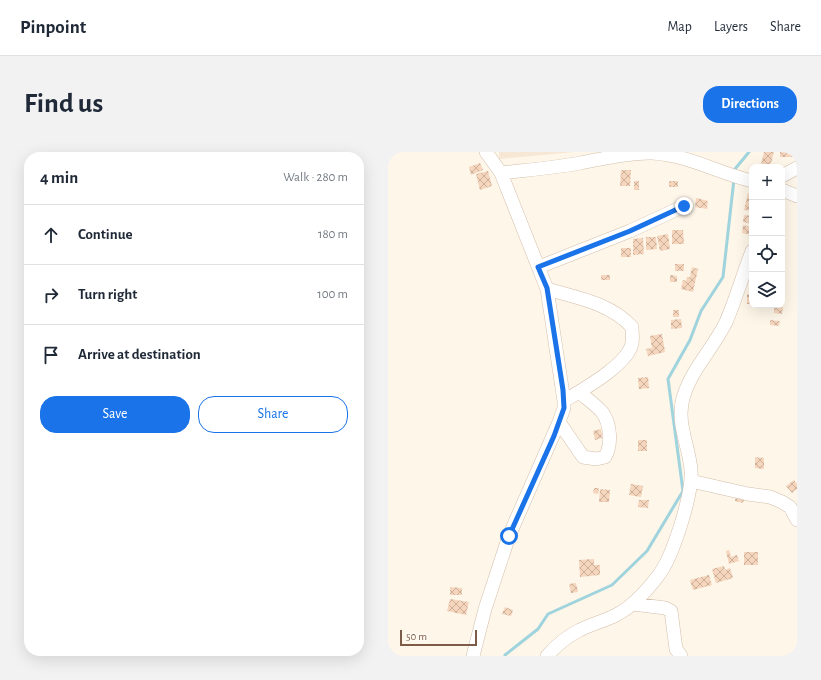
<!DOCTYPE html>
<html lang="en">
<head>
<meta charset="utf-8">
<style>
  body { margin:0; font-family:"Alegreya Sans",sans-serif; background:#f2f2f3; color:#1f2937 }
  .controls { position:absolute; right:12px; top:12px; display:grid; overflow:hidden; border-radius:8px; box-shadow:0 4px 16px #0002 }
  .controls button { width:36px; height:36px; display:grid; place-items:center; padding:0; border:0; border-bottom:1px solid #e0e1e3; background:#fff; color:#1f2937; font:20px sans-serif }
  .scale { position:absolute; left:12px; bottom:10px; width:77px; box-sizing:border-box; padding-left:4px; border:2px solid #7c5c49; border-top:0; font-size:11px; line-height:14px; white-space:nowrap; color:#7c5c49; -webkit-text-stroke:3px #fffaf1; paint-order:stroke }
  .stop { position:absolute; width:12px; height:12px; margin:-9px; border:3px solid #1a73e8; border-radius:50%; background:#fff }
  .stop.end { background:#1a73e8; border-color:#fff; box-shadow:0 1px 4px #0008 }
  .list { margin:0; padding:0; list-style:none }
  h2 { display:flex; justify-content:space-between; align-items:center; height:52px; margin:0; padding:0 16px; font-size:17px }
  h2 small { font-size:13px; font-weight:400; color:#747a83 }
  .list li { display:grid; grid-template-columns:26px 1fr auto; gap:12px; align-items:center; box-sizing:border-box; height:60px; padding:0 16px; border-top:1px solid #e0e1e3 }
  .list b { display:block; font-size:15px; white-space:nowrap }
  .list em { font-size:13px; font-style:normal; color:#747a83 }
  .actions { display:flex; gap:8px; padding:12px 16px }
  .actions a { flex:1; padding:9px 0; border:1px solid #1a73e8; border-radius:16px; text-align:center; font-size:14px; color:#1a73e8 }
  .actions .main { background:#1a73e8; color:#fff }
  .icon { flex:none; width:22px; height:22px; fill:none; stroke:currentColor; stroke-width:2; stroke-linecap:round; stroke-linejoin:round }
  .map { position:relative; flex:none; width:409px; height:504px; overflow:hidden; border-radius:16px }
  header { display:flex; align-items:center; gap:24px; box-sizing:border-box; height:56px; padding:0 20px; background:#fff; border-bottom:1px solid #e0e1e3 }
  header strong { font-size:19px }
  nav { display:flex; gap:22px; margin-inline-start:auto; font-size:14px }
  .intro { display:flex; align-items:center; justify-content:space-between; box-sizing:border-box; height:96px; padding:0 24px }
  h1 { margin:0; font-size:28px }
  .button { padding:10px 18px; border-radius:16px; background:#1a73e8; color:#fff; font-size:14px; font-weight:700 }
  main { display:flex; gap:24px; padding:0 24px }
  aside { flex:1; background:#fff; border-radius:16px; box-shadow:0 4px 16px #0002 }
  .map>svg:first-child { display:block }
  .residential { fill:#f7e8d6 }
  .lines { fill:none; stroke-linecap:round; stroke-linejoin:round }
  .stream { stroke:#9fd3dd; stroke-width:3 }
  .building { fill:url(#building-cross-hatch) }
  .minor-casing { stroke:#d3beac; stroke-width:14 }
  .minor { stroke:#fff; stroke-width:13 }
  .route { stroke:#1a73e8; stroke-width:5 }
</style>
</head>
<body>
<header>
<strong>Pinpoint</strong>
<nav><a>Map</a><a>Layers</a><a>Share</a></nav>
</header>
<div class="intro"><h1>Find us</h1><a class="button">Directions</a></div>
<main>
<aside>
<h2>4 min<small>Walk · 280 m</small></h2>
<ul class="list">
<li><svg class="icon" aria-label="ahead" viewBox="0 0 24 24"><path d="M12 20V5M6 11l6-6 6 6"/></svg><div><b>Continue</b></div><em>180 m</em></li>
<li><svg class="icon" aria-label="right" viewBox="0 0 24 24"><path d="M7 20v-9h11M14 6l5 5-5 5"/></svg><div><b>Turn right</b></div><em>100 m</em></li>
<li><svg class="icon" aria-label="arrive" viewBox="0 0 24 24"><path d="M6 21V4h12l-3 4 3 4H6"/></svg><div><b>Arrive at destination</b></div></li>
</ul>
<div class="actions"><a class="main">Save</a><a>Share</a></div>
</aside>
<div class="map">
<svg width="409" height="504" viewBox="0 0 409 504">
  <defs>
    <pattern id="building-cross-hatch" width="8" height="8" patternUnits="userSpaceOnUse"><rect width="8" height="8" fill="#f6d5bd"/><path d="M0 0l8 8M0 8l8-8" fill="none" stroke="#ccb09c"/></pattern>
  </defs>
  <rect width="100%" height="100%" fill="#fef6e8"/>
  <path class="residential" d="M 111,0 L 186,0 L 111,7 Z"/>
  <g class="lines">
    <path class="stream" d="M 347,21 L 347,17 L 361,0
      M 117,504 L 117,503 L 150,477 L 160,462 L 224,433 L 259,399 L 295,339 L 280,227 L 302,188 L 313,159 L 335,125 L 346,27"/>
  </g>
  <path class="building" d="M 376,0 L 386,0 L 382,15 L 373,12 Z
    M 392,0 L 406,0 L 406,5 L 392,5 Z
    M 92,11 L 95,18 L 83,23 L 81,15 Z
    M 233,18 L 243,18 L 242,34 L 232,34 Z
    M 100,19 L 104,34 L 92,38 L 88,22 Z
    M 246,29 L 251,29 L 251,38 L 246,38 Z
    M 281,29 L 290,29 L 290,35 L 281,35 Z
    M 360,41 L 364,42 L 364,59 L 356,58 Z
    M 308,46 L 320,49 L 319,57 L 307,55 Z
    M 356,63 L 364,64 L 364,72 L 355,70 Z
    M 355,73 L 364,75 L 364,83 L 354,81 Z
    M 284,78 L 295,78 L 296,92 L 284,92 Z
    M 280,82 L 282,97 L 272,99 L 269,84 Z
    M 258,85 L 268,85 L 269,97 L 258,98 Z
    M 255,86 L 256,102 L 245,103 L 245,87 Z
    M 233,96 L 243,96 L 243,105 L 233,105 Z
    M 287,112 L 296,112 L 296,119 L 287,119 Z
    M 304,115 L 310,117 L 305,140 L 293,137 L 295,128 L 298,129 L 299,125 L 302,125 Z
    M 213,123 L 222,123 L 222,128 L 213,128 Z
    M 282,123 L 289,124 L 289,130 L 282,130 Z
    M 359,142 L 364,142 L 364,152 L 359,152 Z
    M 386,155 L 395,155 L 394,162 L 386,161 Z
    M 285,158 L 291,158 L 291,165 L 285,165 Z
    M 293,167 L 294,176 L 283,177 L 283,168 Z
    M 382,168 L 392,169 L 391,174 L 382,173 Z
    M 274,182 L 277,200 L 260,204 L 258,197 L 264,196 L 262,184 Z
    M 260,225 L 261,236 L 251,237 L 250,226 Z
    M 213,277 L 214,286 L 207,288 L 205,279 Z
    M 250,288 L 259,288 L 259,299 L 250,299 Z
    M 367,305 L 376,306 L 376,317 L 367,316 Z
    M 406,328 L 409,332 L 409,337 L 404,341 L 398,334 Z
    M 243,332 L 255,334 L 253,345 L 241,343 Z
    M 206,336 L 211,336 L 210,342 L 205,341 Z
    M 212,337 L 222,338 L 221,350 L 211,350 Z
    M 348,343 L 357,345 L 355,351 L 347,349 Z
    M 251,348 L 261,348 L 260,356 L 250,355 Z
    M 341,398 L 343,405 L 349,403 L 351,409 L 341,412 L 338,399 Z
    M 356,400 L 370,400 L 370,413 L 356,413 Z
    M 206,407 L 206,413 L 212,413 L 212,423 L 192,425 L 191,408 Z
    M 336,414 L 337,418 L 342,416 L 345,426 L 328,431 L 324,417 Z
    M 321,423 L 324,433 L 305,438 L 302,428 Z
    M 188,431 L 190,440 L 183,441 L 181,432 Z
    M 62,435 L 74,436 L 74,443 L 62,443 Z
    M 62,447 L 81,450 L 78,463 L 59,459 Z
    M 117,455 L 125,458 L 123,464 L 114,462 Z"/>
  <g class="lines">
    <g class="minor-casing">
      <path id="minor" d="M 113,21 C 139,18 166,16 192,11 C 215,7 241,0 264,1 C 300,3 330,21 364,29
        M 394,24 L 409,16
        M 394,38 L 409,44
        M 151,115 L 242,79 L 296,54
        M 159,137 C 190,146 222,151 244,175 C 244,180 245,186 244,191 C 241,212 194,238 176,249
        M 171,270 L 195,305 L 208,307 L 217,305 C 224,293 223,272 214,260 C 208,253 198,246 191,240
        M 303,329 L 360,342 L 382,345 L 394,350 L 402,355 L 409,368
        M 245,452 L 277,456 L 283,459 L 288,497 L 293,504
        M 85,504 L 97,457 L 121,384 L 171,270 L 176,256 L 176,249 L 159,137 L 113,21 L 98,0
        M 159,504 C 168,494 179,484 192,478 C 203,472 217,469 228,463 C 244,455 260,437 270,424 C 285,405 305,341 303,318 C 301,293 287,269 296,243 C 304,217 326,195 338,170 C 348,147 355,122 364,99"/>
    </g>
    <use href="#minor" class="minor"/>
  </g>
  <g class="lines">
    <path class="route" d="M 121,384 L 166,284 L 176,256 L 175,238 L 159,136 L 150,115 L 242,79 L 296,54"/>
  </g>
</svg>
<div class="controls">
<button>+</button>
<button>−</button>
<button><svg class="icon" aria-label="locate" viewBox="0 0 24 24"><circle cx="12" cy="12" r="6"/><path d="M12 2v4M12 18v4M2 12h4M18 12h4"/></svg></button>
<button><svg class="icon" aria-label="layers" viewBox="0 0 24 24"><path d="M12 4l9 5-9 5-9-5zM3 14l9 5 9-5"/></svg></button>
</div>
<div class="scale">50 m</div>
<div class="stop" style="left:121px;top:384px"></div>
<div class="stop end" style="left:296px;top:54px"></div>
</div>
</main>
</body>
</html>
